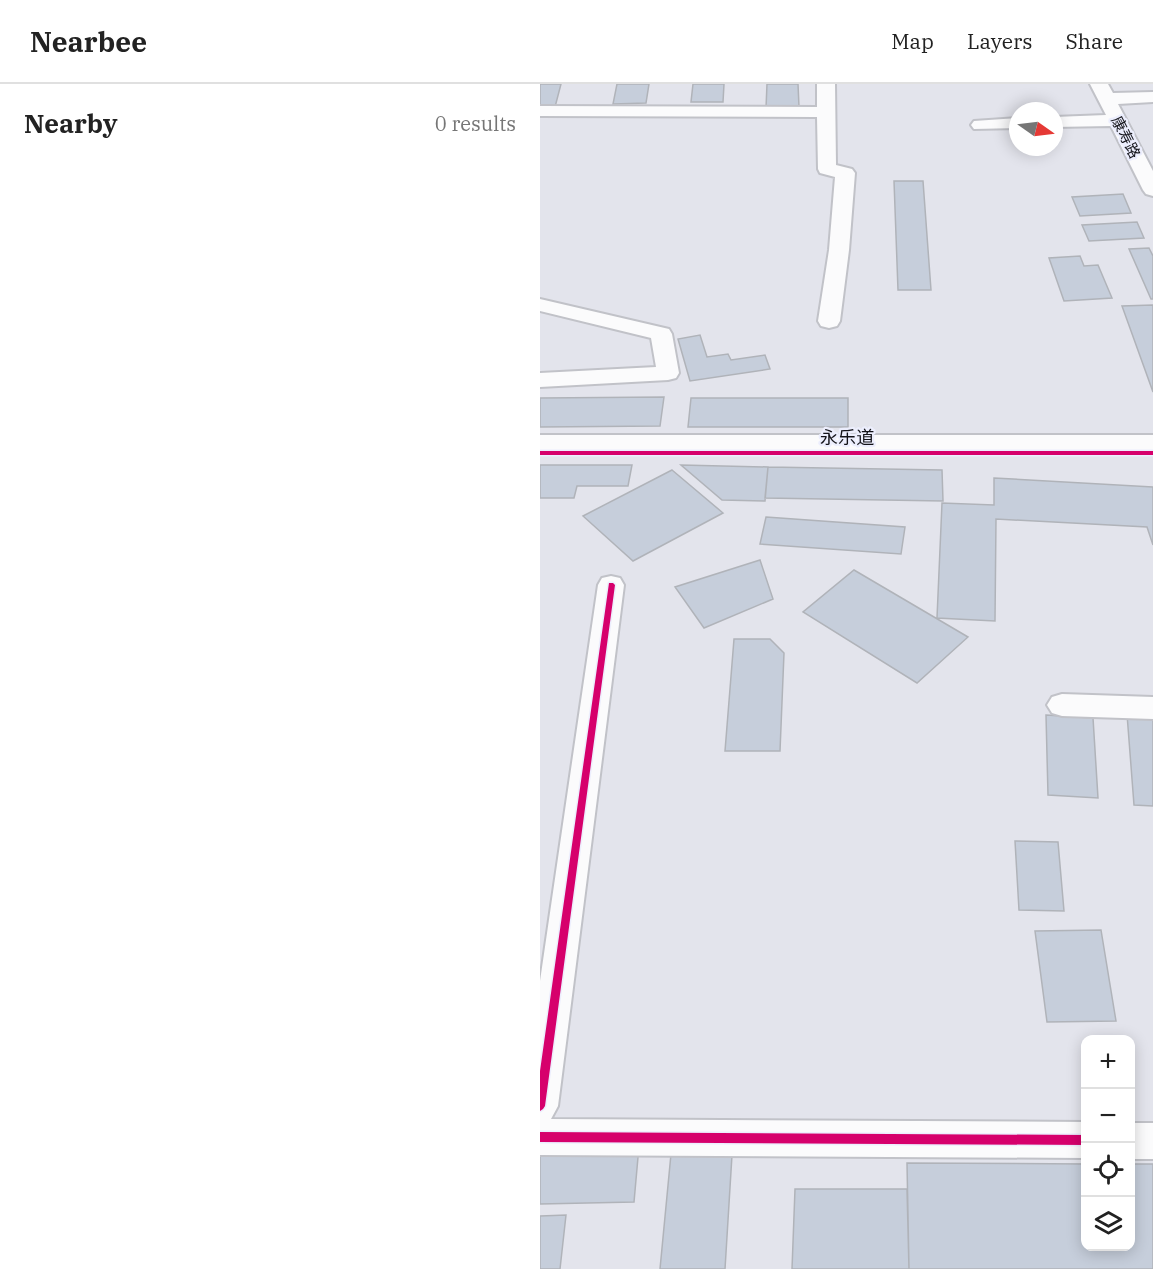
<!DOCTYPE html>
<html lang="en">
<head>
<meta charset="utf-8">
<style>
  body { margin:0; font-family:"IBM Plex Serif","Noto Sans SC",serif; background:#f6f6f6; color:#222 }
  .controls { position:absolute; right:18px; bottom:18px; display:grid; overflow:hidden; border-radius:12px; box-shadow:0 3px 15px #0003 }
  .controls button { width:54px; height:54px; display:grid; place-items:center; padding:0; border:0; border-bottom:2px solid #e0e0e0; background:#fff; color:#222; font:30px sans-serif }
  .compass { position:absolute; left:469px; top:18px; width:54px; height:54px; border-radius:50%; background:#fff; box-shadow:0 3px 15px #0003; rotate:104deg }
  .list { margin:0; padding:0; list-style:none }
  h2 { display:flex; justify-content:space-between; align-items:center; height:78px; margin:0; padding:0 24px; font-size:26px }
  h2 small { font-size:20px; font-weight:400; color:#767676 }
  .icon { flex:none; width:33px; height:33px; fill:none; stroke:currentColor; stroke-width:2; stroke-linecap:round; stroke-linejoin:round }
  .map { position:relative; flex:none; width:613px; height:1185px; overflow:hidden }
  header { display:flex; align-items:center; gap:36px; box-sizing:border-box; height:84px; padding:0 30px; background:#fff; border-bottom:2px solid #e0e0e0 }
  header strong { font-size:28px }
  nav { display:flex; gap:33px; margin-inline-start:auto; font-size:21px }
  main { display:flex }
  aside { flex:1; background:#fff }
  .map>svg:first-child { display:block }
  .building { fill:#c6cedb; stroke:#b0b3b9; stroke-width:1.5 }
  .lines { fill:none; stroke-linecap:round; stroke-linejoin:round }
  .minor-casing { stroke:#c1c2c8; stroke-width:4 }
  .minor { fill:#fbfbfc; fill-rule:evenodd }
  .cycleway-casing { stroke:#eceefd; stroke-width:3 }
  .cycleway { fill:#d6006c; fill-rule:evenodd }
  .labels { text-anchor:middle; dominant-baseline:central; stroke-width:4.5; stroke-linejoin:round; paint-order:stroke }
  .far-street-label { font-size:15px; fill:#131319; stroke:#eceefd }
  .street-label { font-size:18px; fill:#131319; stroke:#eceefd }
</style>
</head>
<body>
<header>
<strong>Nearbee</strong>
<nav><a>Map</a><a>Layers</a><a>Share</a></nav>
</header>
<main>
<aside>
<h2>Nearby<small>0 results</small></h2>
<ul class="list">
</ul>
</aside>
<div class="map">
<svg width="613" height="1185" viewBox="0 0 613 1185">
  <rect width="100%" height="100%" fill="#e3e4ec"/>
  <path class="building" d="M 0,0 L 21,0 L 15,23 L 0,23 Z
    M 77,0 L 109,0 L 106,19 L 73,20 Z
    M 153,0 L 184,0 L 183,18 L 151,18 Z
    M 227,0 L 258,0 L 259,23 L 226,24 Z
    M 354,97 L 383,97 L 391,206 L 358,206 Z
    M 583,110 L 591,129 L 540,132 L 532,113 Z
    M 597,138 L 604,154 L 549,157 L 542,141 Z
    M 609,164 L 613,172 L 613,215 L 611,215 L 589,165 Z
    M 540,172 L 544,182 L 558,181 L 572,214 L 524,217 L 509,174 Z
    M 613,221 L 613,308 L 582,222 Z
    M 160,251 L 167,273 L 188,270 L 191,276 L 225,271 L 230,285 L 150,297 L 138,255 Z
    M 124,313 L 120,342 L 0,343 L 0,314 Z
    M 151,314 L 308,314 L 308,343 L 148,343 Z
    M 0,381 L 92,381 L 88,402 L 37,402 L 34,414 L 0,414 Z
    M 141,381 L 228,383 L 225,417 L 182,416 Z
    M 228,383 L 402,386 L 403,417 L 225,414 Z
    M 132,386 L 183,429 L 93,477 L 43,432 Z
    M 454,394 L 613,403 L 613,461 L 607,443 L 456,435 L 455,537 L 397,534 L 402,419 L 454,421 Z
    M 226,433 L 365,443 L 361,470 L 220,460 Z
    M 220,476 L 233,515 L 164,544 L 135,503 Z
    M 314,486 L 428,553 L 377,599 L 263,528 Z
    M 194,555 L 230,555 L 244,569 L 240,667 L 185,667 Z
    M 587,630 L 613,632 L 613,722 L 594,721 Z
    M 506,631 L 553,634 L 558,714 L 508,711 Z
    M 475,757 L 518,758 L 524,827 L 479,826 Z
    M 561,846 L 576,937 L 507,938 L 495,847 Z
    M 99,1062 L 94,1118 L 0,1120 L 0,1064 Z
    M 131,1070 L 192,1071 L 185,1185 L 120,1185 Z
    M 367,1079 L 546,1080 L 546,1162 L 590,1162 L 590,1080 L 613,1080 L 613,1185 L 369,1185 Z
    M 255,1105 L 367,1105 L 369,1185 L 252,1185 Z
    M 26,1131 L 20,1185 L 0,1185 L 0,1132 Z"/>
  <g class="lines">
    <g class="minor-casing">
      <path id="minor" d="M 277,0 L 295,0 L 296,81 L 312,85 L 315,89 L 309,166 L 300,237 L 297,242 L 289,244 L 281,242 L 278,237 L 289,166 L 295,93 L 280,89 L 278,85 L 277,33 L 0,32 L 0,22 L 277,23 Z
        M 550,0 L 568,0 L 573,9 L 613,8 L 613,18 L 578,20 L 613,87 L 613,112 L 606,110 L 603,106 L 571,42 L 514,43 L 514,33 L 566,31 Z
        M 478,34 L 478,44 L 434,45 L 431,41 L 434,37 Z
        M 0,215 L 129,245 L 132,250 L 139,289 L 136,294 L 128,296 L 0,303 L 0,289 L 116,283 L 111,254 L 0,227 Z
        M 0,351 L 613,351 L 613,367 L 0,367 Z
        M 71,492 L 80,494 L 84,501 L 18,1022 L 11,1035 L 546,1038 L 546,1074 L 0,1071 L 0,897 L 58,501 L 62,494 Z
        M 522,610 L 613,613 L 613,635 L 522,632 L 512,629 L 507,621 L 512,613 Z
        M 590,1039 L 613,1039 L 613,1075 L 590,1075 Z"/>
    </g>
    <use href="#minor" class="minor"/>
    <g class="cycleway-casing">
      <path id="cycleway" d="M 0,367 L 613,367 L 613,371 L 0,371 Z
        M 69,499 L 73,499 L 75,501 L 5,1022 L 3,1025 L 0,1027 L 0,987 Z
        M 0,1048 L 546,1051 L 546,1061 L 0,1058 Z"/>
    </g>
    <use href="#cycleway" class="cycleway"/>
  </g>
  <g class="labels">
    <g class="far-street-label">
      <text transform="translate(586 53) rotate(63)">康寿路</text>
    </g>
    <g class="street-label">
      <text x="307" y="353">永乐道</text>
    </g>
  </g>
</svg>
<div class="controls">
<button>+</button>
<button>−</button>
<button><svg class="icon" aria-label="locate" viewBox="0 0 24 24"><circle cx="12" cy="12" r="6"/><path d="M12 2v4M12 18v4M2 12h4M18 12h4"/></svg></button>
<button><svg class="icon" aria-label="layers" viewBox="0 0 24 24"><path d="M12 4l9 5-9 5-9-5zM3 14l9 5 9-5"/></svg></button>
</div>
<svg class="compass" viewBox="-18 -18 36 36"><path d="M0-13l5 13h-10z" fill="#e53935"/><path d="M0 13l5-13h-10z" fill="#767676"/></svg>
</div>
</main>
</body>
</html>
